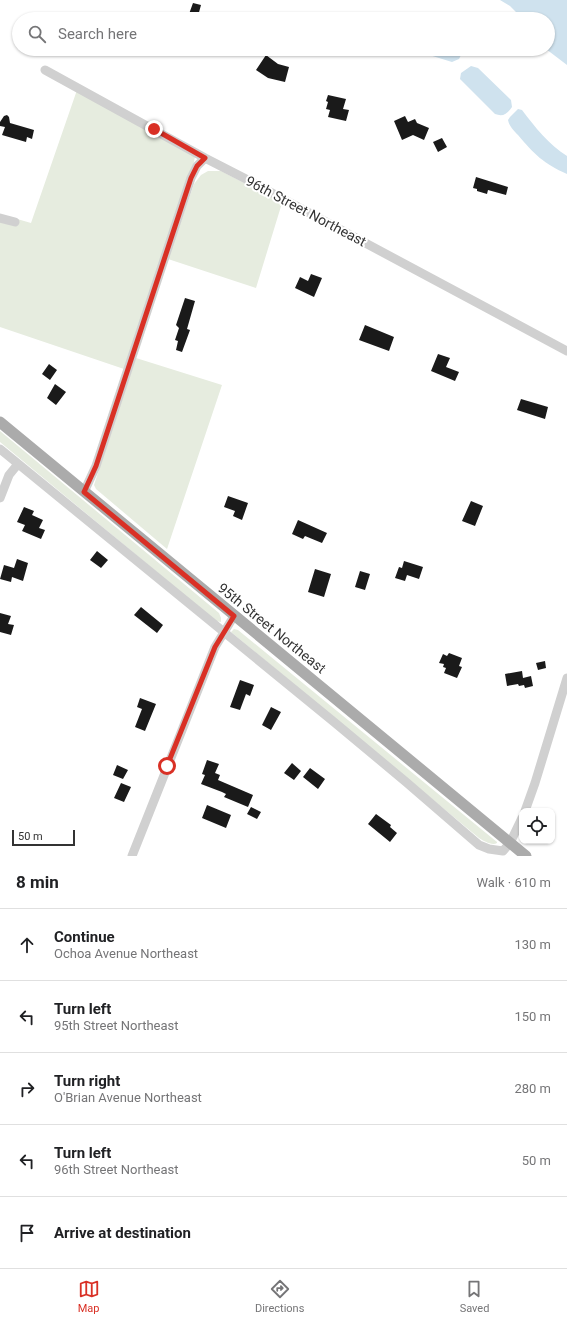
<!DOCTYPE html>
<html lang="en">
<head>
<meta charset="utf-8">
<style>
  body { margin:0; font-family:Roboto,sans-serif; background:#f2f2f2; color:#202124 }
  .controls { position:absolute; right:12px; bottom:12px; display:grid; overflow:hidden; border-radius:8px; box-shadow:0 1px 3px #0004 }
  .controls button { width:36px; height:36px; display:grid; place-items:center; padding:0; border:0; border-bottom:1px solid #e0e0e0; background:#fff; color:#202124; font:20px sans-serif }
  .scale { position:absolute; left:12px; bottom:10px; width:63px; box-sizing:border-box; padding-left:4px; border:2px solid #333; border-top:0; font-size:11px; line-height:14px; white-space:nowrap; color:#333; -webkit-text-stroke:3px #fff; paint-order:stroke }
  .stop { position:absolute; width:12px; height:12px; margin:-9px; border:3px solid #d93025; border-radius:50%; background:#fff }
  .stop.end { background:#d93025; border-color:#fff; box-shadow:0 1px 4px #0008 }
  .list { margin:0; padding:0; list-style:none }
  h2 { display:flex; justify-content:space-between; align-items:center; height:52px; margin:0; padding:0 16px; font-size:17px }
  h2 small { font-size:13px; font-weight:400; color:#757577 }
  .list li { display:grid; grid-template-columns:26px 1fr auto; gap:12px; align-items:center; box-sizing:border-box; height:72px; padding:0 16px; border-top:1px solid #e0e0e0 }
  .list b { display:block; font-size:15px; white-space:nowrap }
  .list p { margin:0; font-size:13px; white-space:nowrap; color:#757577 }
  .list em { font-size:13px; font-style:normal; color:#757577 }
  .icon { flex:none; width:22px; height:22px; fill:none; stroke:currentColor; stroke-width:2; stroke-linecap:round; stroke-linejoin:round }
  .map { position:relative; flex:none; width:567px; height:856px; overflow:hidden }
  .search { position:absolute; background:#fff; box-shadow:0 1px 3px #0004; left:12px; right:12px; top:12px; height:44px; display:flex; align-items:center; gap:10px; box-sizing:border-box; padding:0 14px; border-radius:22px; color:#757577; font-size:15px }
  .sheet { height:412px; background:#fff }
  nav { display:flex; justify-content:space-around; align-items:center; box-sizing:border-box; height:56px; border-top:1px solid #e0e0e0; background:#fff; font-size:11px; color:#757577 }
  nav a { display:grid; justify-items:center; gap:2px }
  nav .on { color:#d93025 }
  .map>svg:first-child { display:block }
  .green { fill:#e6ecdf }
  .water { fill:#cfe2ee }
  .building { fill:#1a1a1a }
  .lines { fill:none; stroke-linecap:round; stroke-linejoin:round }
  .minor { stroke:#d0d0d0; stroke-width:9 }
  .major { stroke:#ababab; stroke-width:11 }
  .route { stroke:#d93025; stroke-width:5 }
  .labels { text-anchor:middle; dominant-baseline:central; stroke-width:4; stroke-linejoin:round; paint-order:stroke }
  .street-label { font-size:14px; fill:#333; stroke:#fff }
</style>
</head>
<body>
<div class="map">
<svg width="567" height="856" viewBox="0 0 567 856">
  <rect width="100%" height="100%" fill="#fff"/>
  <path class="green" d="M 77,90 L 195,156 L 194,162 L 124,369 L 0,327 L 0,214 L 31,223 Z
    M 208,171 L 221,171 L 282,203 L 256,288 L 168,259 L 194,184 L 201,175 Z
    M 136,358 L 222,385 L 167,549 L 96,489 L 94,485 Z
    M 0,431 L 219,613 L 221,618 L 221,622 L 216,621 L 0,442 Z
    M 234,629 L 238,630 L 497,842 L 497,843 C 492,846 484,841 479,838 L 231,632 Z"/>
  <path class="water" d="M 500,0 L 567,0 L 567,65 L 546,49 L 548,49 L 548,19 L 523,19 L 510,6 Z
    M 422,49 L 459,49 L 461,55 L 459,59 L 452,62 L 426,54 Z
    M 471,66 L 478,68 L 511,100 L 512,107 C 507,114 503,117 495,114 L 460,79 L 461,73 Z
    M 518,109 L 522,110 C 535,127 549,145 567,156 L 567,174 C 544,164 534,154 518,135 C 514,131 509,126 508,120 L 510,117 Z"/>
  <path class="building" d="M 193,3 L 201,5 L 198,16 L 189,14 Z
    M 429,12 L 430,19 L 406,19 L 406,15 Z
    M 266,55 L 278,64 L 289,67 L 285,82 L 268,78 L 256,70 Z
    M 328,95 L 346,99 L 343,109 L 349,110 L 346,121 L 328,117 L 330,110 L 326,109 L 328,102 L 326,101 Z
    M 7,115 L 9,117 L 10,123 L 34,130 L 32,139 L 27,137 L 26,142 L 2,135 L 5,127 L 0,126 L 0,122 L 4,116 Z
    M 405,116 L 408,122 L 415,119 L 417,123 L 429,128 L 424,140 L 413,135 L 402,140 L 394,121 Z
    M 442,138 L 447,147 L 438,152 L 433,142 Z
    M 476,177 L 508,187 L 506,195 L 488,190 L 487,194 L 477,191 L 477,189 L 473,188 Z
    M 311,274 L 322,278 L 314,297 L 295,288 L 300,277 L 308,281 Z
    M 185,298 L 195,301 L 187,329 L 190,330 L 182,352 L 176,350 L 178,341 L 175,340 L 179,328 L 176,325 Z
    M 365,325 L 394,337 L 389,351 L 359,340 Z
    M 438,354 L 450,358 L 446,367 L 459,372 L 455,381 L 431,371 Z
    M 49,364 L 57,370 L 50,380 L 42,374 Z
    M 55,384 L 66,392 L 56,405 L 47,398 Z
    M 521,399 L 548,407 L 545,419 L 517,410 Z
    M 228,496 L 248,503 L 242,520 L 233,516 L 235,511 L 224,507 Z
    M 471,501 L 483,506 L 475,526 L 462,521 Z
    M 24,507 L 34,511 L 32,515 L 43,520 L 39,528 L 45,530 L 41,539 L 22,531 L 25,525 L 17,522 Z
    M 298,520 L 327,533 L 322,543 L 305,536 L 303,539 L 292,534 Z
    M 97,551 L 108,560 L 101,568 L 90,560 Z
    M 17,559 L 28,563 L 23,581 L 12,577 L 11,582 L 0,579 L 4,565 L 14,568 Z
    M 404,561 L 423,567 L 419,579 L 407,575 L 405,581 L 395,578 L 399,567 L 402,568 Z
    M 315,569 L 331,574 L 324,597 L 308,592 Z
    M 360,571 L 370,574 L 365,590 L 355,587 Z
    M 141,607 L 163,625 L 157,633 L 134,615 Z
    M 0,613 L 11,616 L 8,624 L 14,625 L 11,635 L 0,632 Z
    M 449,653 L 462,658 L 459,666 L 462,667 L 457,678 L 444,673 L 446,668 L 443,667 L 444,664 L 439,663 L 443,654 L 447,656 Z
    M 545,661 L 546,668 L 538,670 L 536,663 Z
    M 522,671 L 523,678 L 531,676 L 533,686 L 525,688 L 524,685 L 519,686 L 518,684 L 507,686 L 505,674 Z
    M 240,680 L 254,685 L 250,696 L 246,694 L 240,710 L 230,707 Z
    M 140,698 L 156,704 L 145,731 L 135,727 L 142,709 L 137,707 Z
    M 271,707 L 281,712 L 271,730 L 262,725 Z
    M 207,760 L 219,764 L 215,773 L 220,775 L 218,780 L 253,795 L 248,807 L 224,797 L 226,794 L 222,792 L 201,784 L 205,775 L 202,774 Z
    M 292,763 L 301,771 L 294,780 L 284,773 Z
    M 117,765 L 128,770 L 123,779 L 113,775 Z
    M 310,768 L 325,779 L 318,789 L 303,777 Z
    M 121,783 L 131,787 L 124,802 L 114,798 Z
    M 207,805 L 231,815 L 226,828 L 202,818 Z
    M 251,807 L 261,812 L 257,819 L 247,814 Z
    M 376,814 L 391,825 L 390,827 L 397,833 L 390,842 L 368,824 Z"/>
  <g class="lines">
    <path class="minor" d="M 45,70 L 205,158 L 244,178 L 567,351
      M 0,218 L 15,222
      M 0,449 L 334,722 L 406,782 L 479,845 L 489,849 L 503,851 L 510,843 L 522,818
      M 84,492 L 96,466 L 191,178 L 197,166 L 205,158
      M 0,498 L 9,475 L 18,464
      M 525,811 L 535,783 L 567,678
      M 132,856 L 215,647 L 234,616"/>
    <path class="major" d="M 0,422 L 526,856"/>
  </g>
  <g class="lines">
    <path class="route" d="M 154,129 L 205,158 L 197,166 L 191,178 L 96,466 L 84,492 L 234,616 L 215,647 L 167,766"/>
  </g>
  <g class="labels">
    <g class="street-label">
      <text transform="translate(306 211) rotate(28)">96th Street Northeast</text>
      <text transform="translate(272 628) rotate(39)">95th Street Northeast</text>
    </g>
  </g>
</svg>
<div class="controls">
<button><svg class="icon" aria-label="locate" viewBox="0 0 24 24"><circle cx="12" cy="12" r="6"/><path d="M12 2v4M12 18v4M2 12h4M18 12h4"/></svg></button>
</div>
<div class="scale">50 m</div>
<div class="stop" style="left:167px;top:766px"></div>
<div class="stop end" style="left:154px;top:129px"></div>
<div class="search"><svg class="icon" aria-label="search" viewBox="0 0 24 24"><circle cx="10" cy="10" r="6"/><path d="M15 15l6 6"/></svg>Search here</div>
</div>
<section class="sheet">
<h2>8 min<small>Walk · 610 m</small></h2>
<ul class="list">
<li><svg class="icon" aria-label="ahead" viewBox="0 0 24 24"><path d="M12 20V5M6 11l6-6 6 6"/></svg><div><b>Continue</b><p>Ochoa Avenue Northeast</p></div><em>130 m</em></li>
<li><svg class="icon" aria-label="left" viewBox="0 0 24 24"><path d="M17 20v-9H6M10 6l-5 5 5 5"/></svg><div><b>Turn left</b><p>95th Street Northeast</p></div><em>150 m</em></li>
<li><svg class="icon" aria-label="right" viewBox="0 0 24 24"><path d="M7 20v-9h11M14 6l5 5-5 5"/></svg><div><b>Turn right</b><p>O'Brian Avenue Northeast</p></div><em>280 m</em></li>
<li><svg class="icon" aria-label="left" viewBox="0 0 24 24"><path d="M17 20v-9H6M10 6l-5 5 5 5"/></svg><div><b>Turn left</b><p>96th Street Northeast</p></div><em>50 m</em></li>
<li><svg class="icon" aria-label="arrive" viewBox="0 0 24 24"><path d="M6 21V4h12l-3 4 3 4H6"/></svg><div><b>Arrive at destination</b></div></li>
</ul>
</section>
<nav>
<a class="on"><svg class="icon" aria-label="map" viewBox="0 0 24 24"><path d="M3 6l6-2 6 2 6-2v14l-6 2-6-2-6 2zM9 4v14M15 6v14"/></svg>Map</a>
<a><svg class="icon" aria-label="directions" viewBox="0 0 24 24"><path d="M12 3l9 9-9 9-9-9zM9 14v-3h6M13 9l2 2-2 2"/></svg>Directions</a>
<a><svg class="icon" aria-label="saved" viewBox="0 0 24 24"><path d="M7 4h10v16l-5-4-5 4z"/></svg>Saved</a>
</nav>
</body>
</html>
